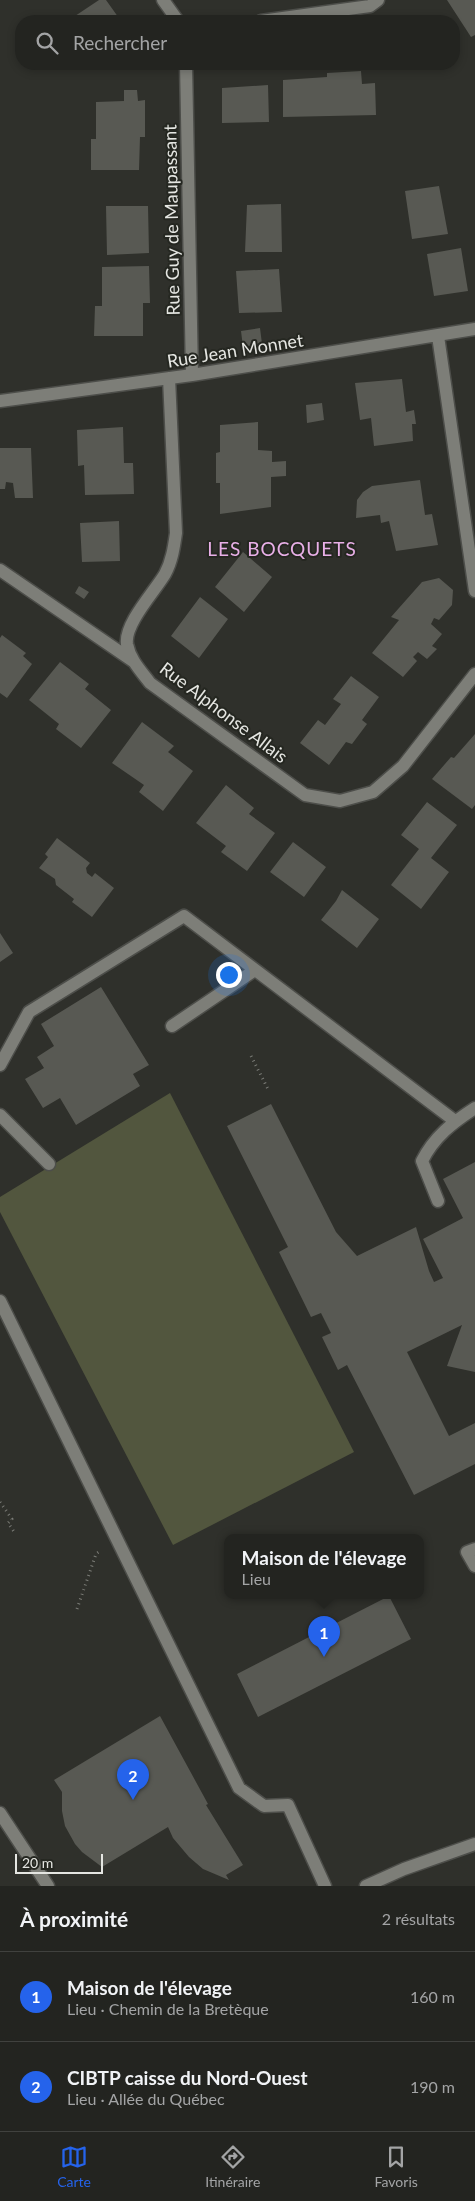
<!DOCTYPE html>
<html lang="fr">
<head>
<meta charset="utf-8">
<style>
  body { margin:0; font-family:Lato,sans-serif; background:#2b2c29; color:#f1f3f6 }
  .scale { position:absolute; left:15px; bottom:12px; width:88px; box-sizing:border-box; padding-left:5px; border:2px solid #e5e6e2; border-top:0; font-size:14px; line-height:18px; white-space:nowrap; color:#e5e6e2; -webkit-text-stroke:4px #252721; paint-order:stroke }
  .you { position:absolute; left:228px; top:974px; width:18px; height:18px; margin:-12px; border:4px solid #fff; border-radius:50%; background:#1a73e8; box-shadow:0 0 0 8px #1a73e833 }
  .badge { display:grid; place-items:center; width:32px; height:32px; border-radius:50%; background:#2563eb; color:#fff; font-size:16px; font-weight:700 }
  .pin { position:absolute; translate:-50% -41px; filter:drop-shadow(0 1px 2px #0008) }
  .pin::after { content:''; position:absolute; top:26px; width:18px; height:15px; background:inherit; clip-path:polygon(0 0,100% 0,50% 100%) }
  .popup { position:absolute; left:224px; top:1534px; width:200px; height:65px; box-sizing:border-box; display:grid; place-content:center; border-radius:10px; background:#232420; filter:drop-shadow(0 1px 4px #0005); font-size:16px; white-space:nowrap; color:#a3a4a5 }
  .popup b { font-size:19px; color:#f1f3f6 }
  .popup::after { content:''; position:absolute; left:50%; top:100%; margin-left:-10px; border:10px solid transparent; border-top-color:#232420 }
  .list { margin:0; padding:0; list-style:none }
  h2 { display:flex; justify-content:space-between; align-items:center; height:65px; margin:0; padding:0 20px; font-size:21px }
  h2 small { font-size:16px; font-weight:400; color:#a3a4a5 }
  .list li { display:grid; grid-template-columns:32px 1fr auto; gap:15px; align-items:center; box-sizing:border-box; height:90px; padding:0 20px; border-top:1px solid #40413e }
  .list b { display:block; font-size:19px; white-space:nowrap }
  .list p { margin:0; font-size:16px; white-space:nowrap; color:#a3a4a5 }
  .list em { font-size:16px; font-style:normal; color:#a3a4a5 }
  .icon { flex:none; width:28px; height:28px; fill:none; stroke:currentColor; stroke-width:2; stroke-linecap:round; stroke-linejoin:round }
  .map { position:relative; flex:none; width:475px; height:1886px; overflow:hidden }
  .search { position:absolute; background:#232420; box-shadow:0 2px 8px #0003; left:15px; right:15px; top:15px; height:55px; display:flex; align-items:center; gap:12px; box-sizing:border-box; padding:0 18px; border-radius:20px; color:#a3a4a5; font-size:19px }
  .sheet { height:245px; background:#232420 }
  nav { display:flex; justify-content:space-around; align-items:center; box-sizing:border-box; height:70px; border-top:1px solid #40413e; background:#232420; font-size:14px; color:#a3a4a5 }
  nav a { display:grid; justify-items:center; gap:2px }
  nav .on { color:#2563eb }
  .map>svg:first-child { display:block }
  .green { fill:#52563e }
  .building { fill:#585953 }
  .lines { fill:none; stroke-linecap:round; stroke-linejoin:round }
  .minor-casing { stroke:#4d4e4a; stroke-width:15 }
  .path { stroke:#7b7c77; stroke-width:3; stroke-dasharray:1 4; stroke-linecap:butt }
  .minor { stroke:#7d7e78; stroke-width:12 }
  .labels { text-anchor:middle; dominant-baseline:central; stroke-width:4; stroke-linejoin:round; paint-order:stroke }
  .street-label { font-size:18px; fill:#e5e6e2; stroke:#252721 }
  .neighbourhood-label { font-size:19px; letter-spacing:1px; fill:#e8afe7; stroke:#252721 }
</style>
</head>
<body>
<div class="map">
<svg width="475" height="1886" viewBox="0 0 475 1886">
  <rect width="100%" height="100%" fill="#2f302b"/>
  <path class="green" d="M 170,1093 L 354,1452 L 173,1545 L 0,1212 L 0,1197 Z"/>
  <path class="building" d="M 99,0 L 106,0 L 121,21 L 74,21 L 72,18 Z
    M 447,0 L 475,0 L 475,35 L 471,37 Z
    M 361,71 L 362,84 L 375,83 L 376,115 L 283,117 L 283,80 L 327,77 L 327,73 Z
    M 268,85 L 269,122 L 222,123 L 222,88 Z
    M 124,90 L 137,90 L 138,101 L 145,100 L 145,137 L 140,137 L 139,170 L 91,170 L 91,139 L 96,139 L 96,102 L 124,101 Z
    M 439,186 L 448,234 L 412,239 L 405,191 Z
    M 281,204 L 282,252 L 245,252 L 247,205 Z
    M 106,206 L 148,206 L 149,253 L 107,255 Z
    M 461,248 L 468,291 L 434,296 L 427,254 Z
    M 149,266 L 150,303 L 143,303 L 143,336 L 94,336 L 95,306 L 102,306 L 102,267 Z
    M 279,269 L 282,312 L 239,313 L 236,271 Z
    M 260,328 L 262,344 L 243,347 L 241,331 Z
    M 402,379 L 406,412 L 414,410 L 416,424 L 412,424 L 413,441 L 374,446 L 371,418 L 360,420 L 355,383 Z
    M 322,403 L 324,420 L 307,423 L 306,405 Z
    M 258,422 L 258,450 L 272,451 L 272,462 L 286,461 L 286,476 L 271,477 L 271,507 L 220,514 L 220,483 L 216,483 L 216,453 L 220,452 L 220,425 Z
    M 123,427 L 124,463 L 133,463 L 134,494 L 85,495 L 84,465 L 78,466 L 77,430 Z
    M 0,448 L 31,448 L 33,498 L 15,498 L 13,483 L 6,482 L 5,489 L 0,489 Z
    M 420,480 L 425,515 L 432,514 L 438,545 L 396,551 L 389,521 L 381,523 L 380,515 L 356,518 L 357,500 L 363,492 L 372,486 Z
    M 119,521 L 120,561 L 82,562 L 80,523 Z
    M 243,552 L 272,577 L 244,612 L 215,587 Z
    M 439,578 L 453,590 L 452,605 L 439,620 L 434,618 L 431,624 L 442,634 L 432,646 L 437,649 L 427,659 L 418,652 L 413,657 L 417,661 L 403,677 L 372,653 L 399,620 L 391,617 L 422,582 Z
    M 79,586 L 89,592 L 84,599 L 75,593 Z
    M 200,597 L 228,619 L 199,658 L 171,636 Z
    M 2,635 L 26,653 L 23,656 L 32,664 L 7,698 L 0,693 L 0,638 Z
    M 60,662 L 89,684 L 85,689 L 111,710 L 81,748 L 56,729 L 59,724 L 29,700 Z
    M 351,676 L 379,697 L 362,720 L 367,724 L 352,744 L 346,742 L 329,765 L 300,743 L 318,720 L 325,725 L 341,704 L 333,699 Z
    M 142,722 L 174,746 L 168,752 L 193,771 L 163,811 L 139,792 L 144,785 L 112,763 Z
    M 475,734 L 475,805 L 472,809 L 432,779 L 451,757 L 454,758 Z
    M 226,785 L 254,808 L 249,814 L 275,833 L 247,871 L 221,852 L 226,846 L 196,823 Z
    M 427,802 L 457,825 L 431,858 L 449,872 L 421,909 L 391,885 L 419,849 L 401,835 Z
    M 57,838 L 90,863 L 86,868 L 87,873 L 92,877 L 95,873 L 114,888 L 92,917 L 72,902 L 74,899 L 56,885 L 55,879 L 39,868 L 48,857 L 45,854 Z
    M 293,842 L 326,867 L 304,897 L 270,872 Z
    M 342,890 L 379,919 L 357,948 L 321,920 L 336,901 Z
    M 0,933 L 13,953 L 0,962 Z
    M 101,987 L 149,1065 L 133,1074 L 140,1086 L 76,1125 L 60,1098 L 43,1108 L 25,1079 L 44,1068 L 37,1057 L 54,1046 L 41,1024 Z
    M 271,1104 L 336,1232 L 357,1256 L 416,1227 L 429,1271 L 434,1282 L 443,1278 L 423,1239 L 463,1218 L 443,1179 L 475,1162 L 475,1372 L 447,1366 L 462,1325 L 407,1352 L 449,1436 L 475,1423 L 475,1464 L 414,1495 L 347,1365 L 338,1370 L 322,1337 L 331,1333 L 321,1313 L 311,1317 L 279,1252 L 288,1247 L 227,1126 Z
    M 389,1596 L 411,1639 L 258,1717 L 237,1674 Z
    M 160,1716 L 208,1804 L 206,1805 L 243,1865 L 226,1875 L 229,1880 L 203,1869 L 189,1857 L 173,1838 L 168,1827 L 102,1867 L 82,1852 L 75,1844 L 65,1826 L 62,1811 L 62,1792 L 54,1780 Z"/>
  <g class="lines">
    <g class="minor-casing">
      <path id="minor" d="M 163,0 L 178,21
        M 261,21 L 370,6 L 378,0
        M 186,64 L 192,375
        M 438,336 L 475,591
        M 169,378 L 176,533 C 174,547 172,561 165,574 C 155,591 124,624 127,644 C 130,660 141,671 150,683 L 305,795 L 340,801 L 373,792 L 403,766 L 475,674
        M 0,401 L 192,375 L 475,329
        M 0,570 L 133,661
        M 172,1026 L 255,970
        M 0,1065 L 29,1012 L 184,916 L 455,1121
        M 0,1115 L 49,1164
        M 438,1201 L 422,1161 C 434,1137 453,1122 475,1108
        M 0,1301 L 239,1788 L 264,1806 L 288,1805 L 325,1886
        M 475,1549 L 467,1552 L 475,1566
        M 0,1813 L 48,1886
        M 366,1886 L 404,1869 L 475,1844"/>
    </g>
    <path class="path" d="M 251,1056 L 269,1091
      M 0,1502 L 12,1519 L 8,1523 L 15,1533
      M 77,1609 L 96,1554 L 100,1551"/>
    <use href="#minor" class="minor"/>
  </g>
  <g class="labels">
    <g class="street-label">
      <text transform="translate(171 220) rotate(-91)">Rue Guy de Maupassant</text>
      <text transform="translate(235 350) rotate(-9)">Rue Jean Monnet</text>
      <text transform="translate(224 712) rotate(37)">Rue Alphonse Allais</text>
    </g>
    <g class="neighbourhood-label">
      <text x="282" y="548">LES BOCQUETS</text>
    </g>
  </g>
</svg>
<div class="scale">20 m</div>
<div class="you"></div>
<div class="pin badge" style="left:324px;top:1657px">1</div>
<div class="popup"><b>Maison de l'élevage</b>Lieu</div>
<div class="pin badge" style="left:133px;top:1800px">2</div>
<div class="search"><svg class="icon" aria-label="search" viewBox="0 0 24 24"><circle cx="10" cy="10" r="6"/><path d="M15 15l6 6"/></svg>Rechercher</div>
</div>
<section class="sheet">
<h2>À proximité<small>2 résultats</small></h2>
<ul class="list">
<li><span class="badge">1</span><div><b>Maison de l'élevage</b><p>Lieu · Chemin de la Bretèque</p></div><em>160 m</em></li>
<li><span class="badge">2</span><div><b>CIBTP caisse du Nord-Ouest</b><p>Lieu · Allée du Québec</p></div><em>190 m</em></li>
</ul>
</section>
<nav>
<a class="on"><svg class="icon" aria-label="map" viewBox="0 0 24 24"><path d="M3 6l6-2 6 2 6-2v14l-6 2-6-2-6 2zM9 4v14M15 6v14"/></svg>Carte</a>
<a><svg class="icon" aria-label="directions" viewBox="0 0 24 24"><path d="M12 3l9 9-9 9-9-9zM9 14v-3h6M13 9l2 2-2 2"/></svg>Itinéraire</a>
<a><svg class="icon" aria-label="saved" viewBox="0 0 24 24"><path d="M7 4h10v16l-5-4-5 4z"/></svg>Favoris</a>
</nav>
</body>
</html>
